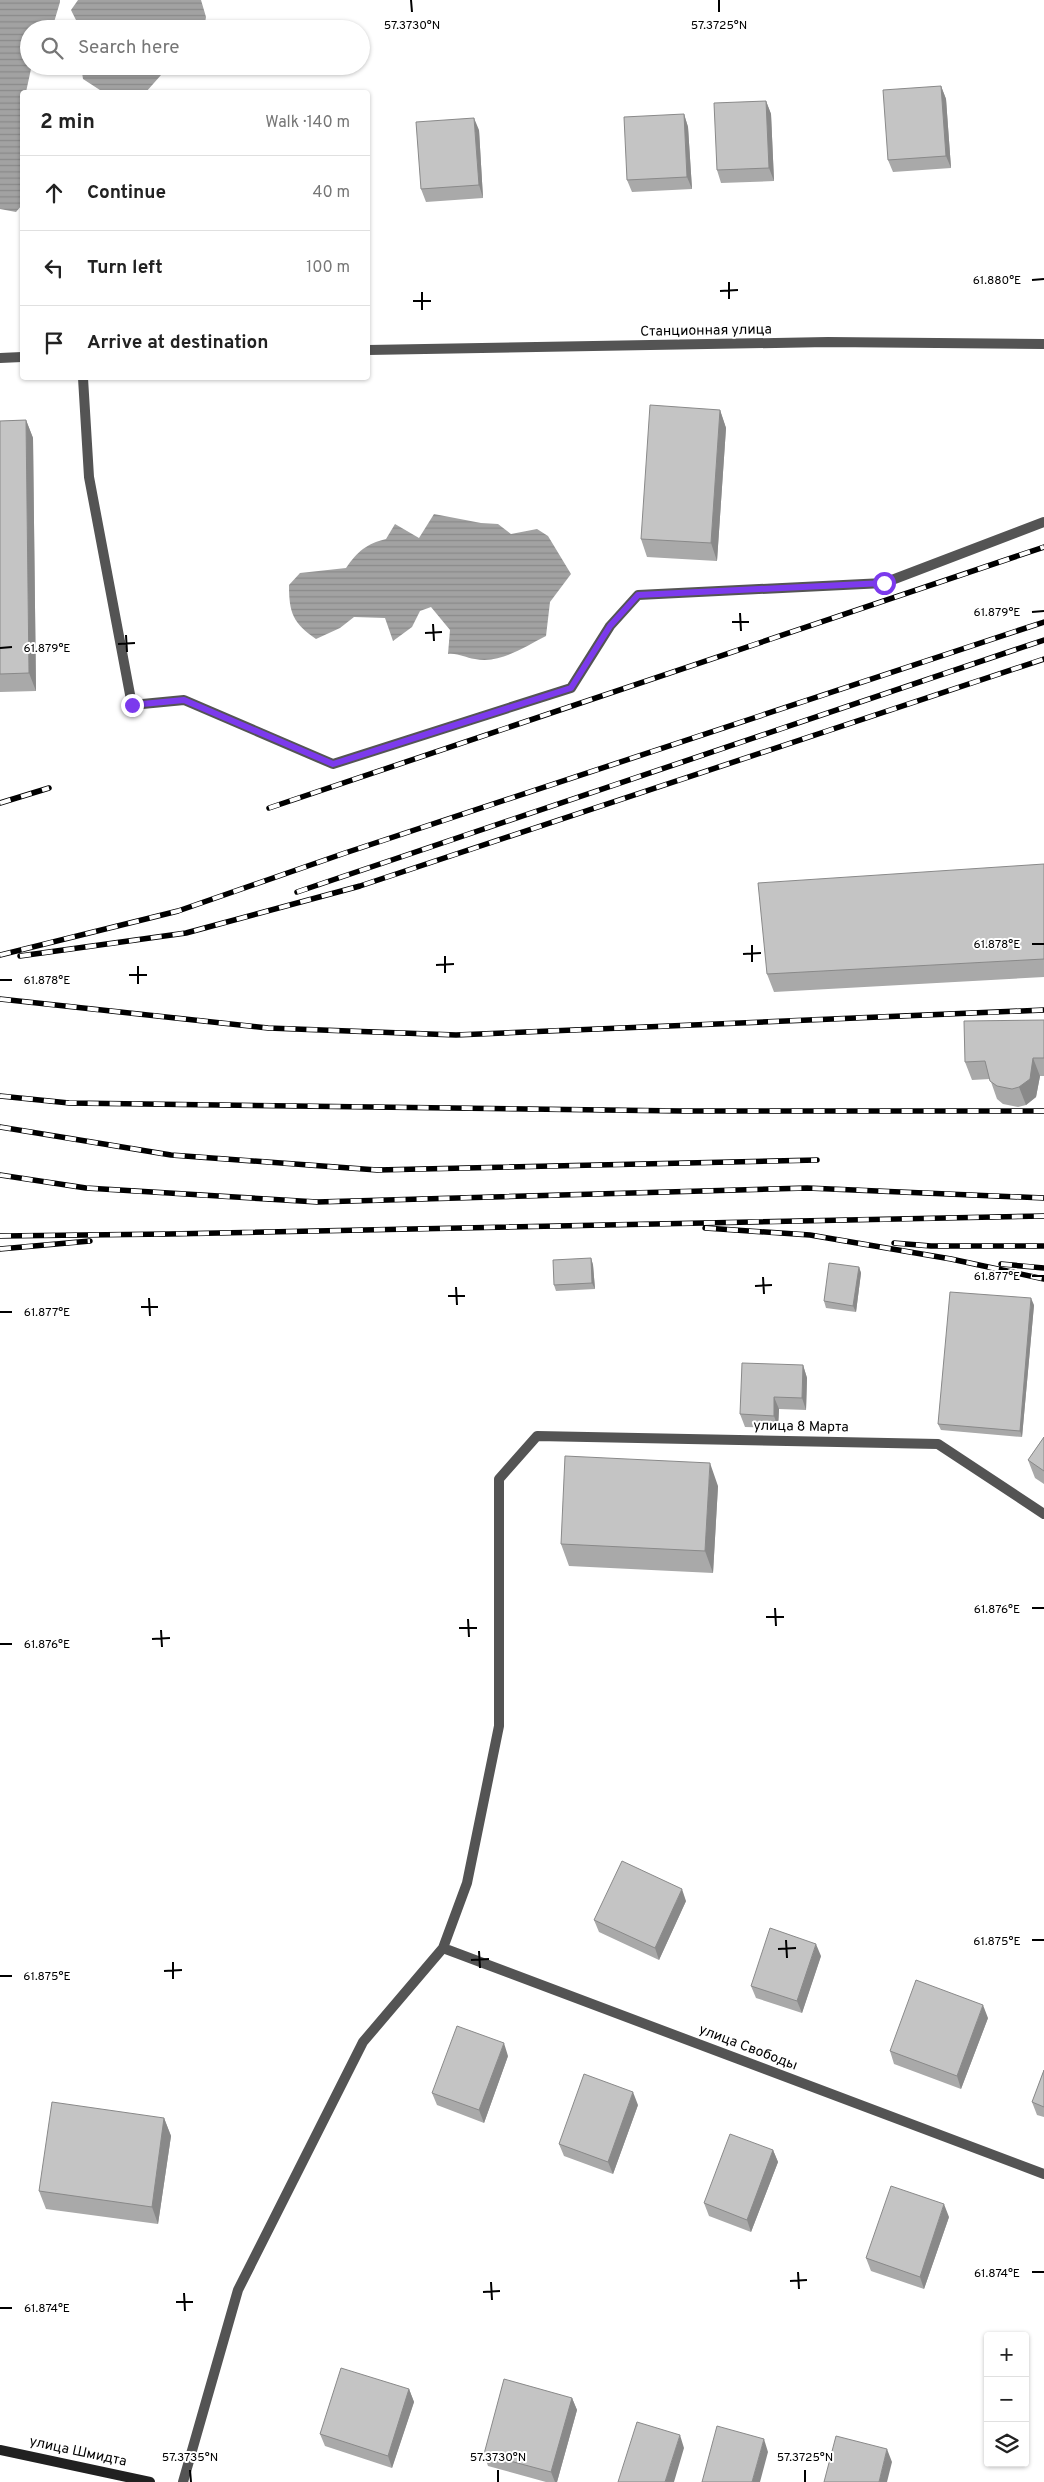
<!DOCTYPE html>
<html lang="en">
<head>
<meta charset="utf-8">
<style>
  body { margin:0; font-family:Overpass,sans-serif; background:#f6f6f6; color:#222 }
  .controls { position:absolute; right:15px; bottom:15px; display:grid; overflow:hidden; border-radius:5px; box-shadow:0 1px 4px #0004 }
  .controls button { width:45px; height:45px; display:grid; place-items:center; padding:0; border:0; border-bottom:1px solid #e0e0e0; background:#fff; color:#222; font:25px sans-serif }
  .stop { position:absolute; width:15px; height:15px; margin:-11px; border:4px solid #7c3aed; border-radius:50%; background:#fff }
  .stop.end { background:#7c3aed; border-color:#fff; box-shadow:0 1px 5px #0008 }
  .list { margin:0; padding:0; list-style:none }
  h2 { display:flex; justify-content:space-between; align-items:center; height:65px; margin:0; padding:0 20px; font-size:21px }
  h2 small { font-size:16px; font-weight:400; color:#767676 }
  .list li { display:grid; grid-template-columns:32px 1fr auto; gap:15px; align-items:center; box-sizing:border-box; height:75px; padding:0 20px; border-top:1px solid #e0e0e0 }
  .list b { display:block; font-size:19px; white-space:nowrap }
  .list em { font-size:16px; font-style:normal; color:#767676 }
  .icon { flex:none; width:28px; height:28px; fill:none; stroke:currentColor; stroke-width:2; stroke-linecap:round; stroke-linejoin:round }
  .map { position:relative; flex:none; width:1044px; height:2482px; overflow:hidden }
  .search { position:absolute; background:#fff; box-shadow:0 1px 4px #0004; left:20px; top:20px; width:350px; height:55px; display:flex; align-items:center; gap:12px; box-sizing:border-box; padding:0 18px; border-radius:28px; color:#767676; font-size:19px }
  .panel { position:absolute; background:#fff; box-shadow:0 1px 4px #0004; left:20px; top:90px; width:350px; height:290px; border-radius:5px }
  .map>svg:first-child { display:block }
  .water { fill:url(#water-rules) }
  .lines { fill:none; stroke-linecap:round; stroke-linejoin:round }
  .lane { stroke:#545454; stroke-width:10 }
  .street { stroke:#545454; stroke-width:10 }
  .secondary { stroke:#212121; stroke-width:10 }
  .rail-casing { stroke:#000; stroke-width:5.5 }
  .rail { stroke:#fff; stroke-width:4; stroke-dasharray:11; stroke-linecap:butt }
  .wall { fill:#a9a9a9 }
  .shaded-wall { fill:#898989 }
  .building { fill:#c4c4c4; stroke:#898989 }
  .route { stroke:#7c3aed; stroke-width:6 }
  .ticks { fill:none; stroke:#000; stroke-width:2 }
  .labels { text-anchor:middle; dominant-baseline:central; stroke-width:4; stroke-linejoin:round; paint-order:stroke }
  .street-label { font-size:14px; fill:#000; stroke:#fff }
  .ticks-label { font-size:12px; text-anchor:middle; fill:#000; stroke:#fff; stroke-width:4; stroke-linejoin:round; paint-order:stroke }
</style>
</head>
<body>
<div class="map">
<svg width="1044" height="2482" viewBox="0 0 1044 2482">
  <defs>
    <pattern id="water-rules" width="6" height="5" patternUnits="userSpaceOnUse" patternTransform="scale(1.25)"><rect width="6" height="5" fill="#a2a2a2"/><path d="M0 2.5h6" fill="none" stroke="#8a8a8a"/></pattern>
  </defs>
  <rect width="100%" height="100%" fill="#fff"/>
  <path class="water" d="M 0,0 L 60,0 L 60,2 L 52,29 L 29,29 L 29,66 L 34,66 L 31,69 L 26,92 L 22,92 L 22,205 L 16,212 L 0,209 Z
    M 78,0 L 201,0 L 206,17 L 204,29 L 77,29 L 78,24 L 71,10 Z
    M 81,66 L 169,66 L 146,92 L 103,92 L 83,79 Z
    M 434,514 L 481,523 L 498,524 L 511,534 L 537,529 L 548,536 L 571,574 L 550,602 L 546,636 C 524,647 501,664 475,659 C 465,658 459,653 448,654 L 450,630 L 431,607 L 420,611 L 412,627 L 393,641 L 385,618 L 354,617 L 340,628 L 316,639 C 293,623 289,613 289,585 L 300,573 L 346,568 C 358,551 366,544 386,539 L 395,524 L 419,538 Z"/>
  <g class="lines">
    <path class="lane" d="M 83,378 L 89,477 L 132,705 L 184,700 L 333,764 L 571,688 L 610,626 L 638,595 L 884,583 L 1044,522"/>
    <path class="street" d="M 368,350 L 828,342 L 1044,344
      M 0,358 L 22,357
      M 443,1948 L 1044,2174
      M 183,2482 L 238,2290 L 363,2042 L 443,1948 L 467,1883 L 499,1726 L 499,1479 L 537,1436 L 938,1444 L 1044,1514"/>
    <path class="secondary" d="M 0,2450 L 150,2482"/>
    <g class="rail-casing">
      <path id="rail" d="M 0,803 L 49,788
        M 269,808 L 1044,547
        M 297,892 L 1044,640
        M 0,955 L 178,911 L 345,853 L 1044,622
        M 20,956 L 186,933 L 360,886 L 1044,659
        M 0,999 L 268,1028 L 456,1035 L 1044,1010
        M 0,1096 L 69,1103 L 682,1111 L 1044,1111
        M 0,1127 L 171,1155 L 377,1170 L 817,1160
        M 0,1175 L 86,1188 L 317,1202 L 807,1188 L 1044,1198
        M 705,1228 L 810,1235 L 951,1259 L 1044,1279
        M 0,1236 L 169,1234 L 1044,1216
        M 894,1243 L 931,1246 L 1044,1246
        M 0,1249 L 90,1241
        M 1001,1264 L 1044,1268"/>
    </g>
    <use href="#rail" class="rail"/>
  </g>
  <path class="wall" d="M 941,86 L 946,99 L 951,168 L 893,172 L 888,160 Z
    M 766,101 L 771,114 L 774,181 L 721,183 L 717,170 Z
    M 684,114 L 688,127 L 692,189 L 632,192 L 627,180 Z
    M 479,130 L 483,198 L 426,202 L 421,189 Z
    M 720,410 L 726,428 L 717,561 L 647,557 L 641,539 Z
    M 26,420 L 33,438 L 36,691 L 0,692 L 0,421 Z
    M 1044,864 L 1044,977 L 774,992 L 767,974 Z
    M 1044,1020 L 1044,1076 L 1040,1076 L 1036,1097 L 1026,1105 L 1018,1107 L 1003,1104 L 997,1099 L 990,1079 L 972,1080 L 965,1062 Z
    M 591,1258 L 593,1265 L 595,1289 L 556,1291 L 554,1285 Z
    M 859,1267 L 861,1273 L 856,1312 L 826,1308 L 824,1301 Z
    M 1034,1305 L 1022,1437 L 941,1430 L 938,1424 Z
    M 803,1365 L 807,1378 L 806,1410 L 779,1409 L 778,1428 L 745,1427 L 740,1414 Z
    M 1044,1437 L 1044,1484 L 1035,1478 L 1028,1460 Z
    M 718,1486 L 713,1573 L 569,1566 L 561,1544 Z
    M 686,1901 L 659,1960 L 599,1932 L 594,1920 Z
    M 821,1956 L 802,2013 L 756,1998 L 751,1986 Z
    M 988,2018 L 961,2089 L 894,2064 L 890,2051 Z
    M 508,2056 L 484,2123 L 437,2105 L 432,2093 Z
    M 1044,2070 L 1044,2117 L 1037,2115 L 1032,2102 Z
    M 638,2105 L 613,2174 L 564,2156 L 559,2144 Z
    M 164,2118 L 171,2136 L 158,2224 L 46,2209 L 39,2191 Z
    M 773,2150 L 778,2162 L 751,2232 L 709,2216 L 704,2203 Z
    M 949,2217 L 924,2289 L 871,2271 L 866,2258 Z
    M 409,2389 L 414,2402 L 392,2468 L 325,2446 L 320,2434 Z
    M 572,2398 L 577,2410 L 557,2482 L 546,2482 L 488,2466 L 484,2454 Z"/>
  <path class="shaded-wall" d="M 941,86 L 946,99 L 951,168 L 946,156 Z
    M 766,101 L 771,114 L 774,181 L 769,168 Z
    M 684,114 L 688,127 L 692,189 L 687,177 Z
    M 474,118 L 479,130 L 483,198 L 479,185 Z
    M 720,410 L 726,428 L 717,561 L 711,543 Z
    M 26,420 L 33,438 L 36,691 L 29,673 Z
    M 1033,1058 L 1040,1076 L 1036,1097 L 1026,1105 L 1019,1087 Z
    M 591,1258 L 593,1265 L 595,1289 L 592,1283 Z
    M 859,1267 L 861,1273 L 856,1312 L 853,1306 Z
    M 1031,1298 L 1034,1305 L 1022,1437 L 1020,1431 Z
    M 803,1365 L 807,1378 L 806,1410 L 802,1398 Z
    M 774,1397 L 779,1409 L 778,1428 L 774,1416 Z
    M 710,1463 L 718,1486 L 713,1573 L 705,1551 Z
    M 682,1889 L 686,1901 L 659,1960 L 655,1948 Z
    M 816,1944 L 821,1956 L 802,2013 L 797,2001 Z
    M 983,2005 L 988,2018 L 961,2089 L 957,2076 Z
    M 504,2043 L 508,2056 L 484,2123 L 479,2110 Z
    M 633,2092 L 638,2105 L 613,2174 L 608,2162 Z
    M 164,2118 L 171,2136 L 158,2224 L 152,2207 Z
    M 773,2150 L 778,2162 L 751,2232 L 747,2220 Z
    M 944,2204 L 949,2217 L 924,2289 L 920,2277 Z
    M 409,2389 L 414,2402 L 392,2468 L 388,2456 Z
    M 572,2398 L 577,2410 L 557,2482 L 555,2482 L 551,2472 Z
    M 680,2435 L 684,2448 L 674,2482 L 665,2482 Z
    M 764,2439 L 768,2452 L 760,2482 L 752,2482 Z
    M 887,2449 L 892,2462 L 887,2482 L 879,2482 Z"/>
  <path class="building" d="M 941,86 L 946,156 L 888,160 L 883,90 Z
    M 766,101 L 769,168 L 717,170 L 714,103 Z
    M 684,114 L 687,177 L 627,180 L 624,117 Z
    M 474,118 L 479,185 L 421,189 L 416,122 Z
    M 650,405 L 720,410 L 711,543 L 641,539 Z
    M 26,420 L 29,673 L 0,674 L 0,421 Z
    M 1044,864 L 1044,959 L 767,974 L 758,883 Z
    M 1044,1020 L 1044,1058 L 1033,1058 L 1030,1079 L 1019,1087 L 1012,1089 L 997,1086 L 990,1081 L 985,1061 L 965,1062 L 964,1021 Z
    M 591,1258 L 592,1283 L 554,1285 L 553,1260 Z
    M 829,1263 L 859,1267 L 853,1306 L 824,1301 Z
    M 950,1292 L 1031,1298 L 1020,1431 L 938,1424 Z
    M 742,1363 L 803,1365 L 802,1398 L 774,1397 L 774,1416 L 740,1414 Z
    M 1044,1437 L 1044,1471 L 1028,1460 Z
    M 565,1456 L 710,1463 L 705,1551 L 561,1544 Z
    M 622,1861 L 682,1889 L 655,1948 L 594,1920 Z
    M 770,1928 L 816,1944 L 797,2001 L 751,1986 Z
    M 916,1980 L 983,2005 L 957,2076 L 890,2051 Z
    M 457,2026 L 504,2043 L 479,2110 L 432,2093 Z
    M 1044,2070 L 1044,2107 L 1032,2102 Z
    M 584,2074 L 633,2092 L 608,2162 L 559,2144 Z
    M 52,2102 L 164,2118 L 152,2207 L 39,2191 Z
    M 730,2134 L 773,2150 L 747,2220 L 704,2203 Z
    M 891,2186 L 944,2204 L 920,2277 L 866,2258 Z
    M 341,2368 L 409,2389 L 388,2456 L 320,2434 Z
    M 504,2379 L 572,2398 L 551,2472 L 484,2454 Z
    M 637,2422 L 680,2435 L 665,2482 L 618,2482 Z
    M 717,2426 L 764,2439 L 752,2482 L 702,2482 Z
    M 836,2436 L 887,2449 L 879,2482 L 824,2482 Z"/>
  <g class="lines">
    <path class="route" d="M 132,705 L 184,700 L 333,764 L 571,688 L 610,626 L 638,595 L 884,583"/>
  </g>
  <path class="ticks" d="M 411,0 L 412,12M 719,0 L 719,12M 1032,280 L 1044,279M 729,282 L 729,299M 720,291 L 738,290M 422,292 L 422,310M 413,301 L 431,301M 1032,612 L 1044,611M 740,613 L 741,631M 732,622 L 749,622M 433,624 L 434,641M 425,633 L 442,632M 126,635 L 127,652M 118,644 L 135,643M 0,648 L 12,647M 1032,944 L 1044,944M 752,945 L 752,962M 743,954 L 761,953M 445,956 L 445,973M 436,965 L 454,964M 138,966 L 138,984M 129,975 L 147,975M 0,980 L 12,980M 1032,1276 L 1044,1276M 763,1277 L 764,1294M 755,1286 L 772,1285M 456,1287 L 457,1305M 448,1296 L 465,1296M 149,1298 L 150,1316M 141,1307 L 158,1307M 0,1312 L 12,1312M 775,1608 L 776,1626M 1032,1608 L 1044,1608M 766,1617 L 784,1617M 468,1619 L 469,1637M 459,1628 L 477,1628M 161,1630 L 162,1647M 152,1639 L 170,1638M 0,1644 L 12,1644M 786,1940 L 787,1958M 1032,1940 L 1044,1940M 778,1949 L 796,1948M 479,1951 L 480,1968M 471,1960 L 489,1959M 173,1962 L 173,1979M 164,1971 L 182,1970M 0,1976 L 12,1976M 798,2272 L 799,2289M 1032,2272 L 1044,2272M 790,2281 L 807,2280M 491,2282 L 492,2300M 483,2292 L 500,2291M 184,2293 L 185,2311M 176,2302 L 193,2302M 0,2308 L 12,2308M 190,2470 L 191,2482M 498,2470 L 498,2482M 805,2470 L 805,2482"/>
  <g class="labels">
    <g class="street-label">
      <text transform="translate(706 331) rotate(-1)">Станционная улица</text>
      <text transform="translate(801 1427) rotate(1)">улица 8 Марта</text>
      <text transform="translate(748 2048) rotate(21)">улица Свободы</text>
      <text transform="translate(78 2452) rotate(12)">улица Шмидта</text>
    </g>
  </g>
  <g class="ticks-label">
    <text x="412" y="29">57.3730°N</text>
    <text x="719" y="29">57.3725°N</text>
    <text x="997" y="284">61.880°E</text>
    <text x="997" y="616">61.879°E</text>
    <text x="47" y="652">61.879°E</text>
    <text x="997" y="948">61.878°E</text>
    <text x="47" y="984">61.878°E</text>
    <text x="997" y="1280">61.877°E</text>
    <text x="47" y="1316">61.877°E</text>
    <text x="997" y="1613">61.876°E</text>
    <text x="47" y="1648">61.876°E</text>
    <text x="997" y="1945">61.875°E</text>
    <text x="47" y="1980">61.875°E</text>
    <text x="997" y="2277">61.874°E</text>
    <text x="47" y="2312">61.874°E</text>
    <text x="190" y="2461">57.3735°N</text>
    <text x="498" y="2461">57.3730°N</text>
    <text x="805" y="2461">57.3725°N</text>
  </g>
</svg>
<div class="controls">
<button>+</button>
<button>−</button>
<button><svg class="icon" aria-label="layers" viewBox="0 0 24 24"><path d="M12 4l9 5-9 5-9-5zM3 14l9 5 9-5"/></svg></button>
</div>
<div class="stop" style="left:884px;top:583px"></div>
<div class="stop end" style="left:132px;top:705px"></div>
<div class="search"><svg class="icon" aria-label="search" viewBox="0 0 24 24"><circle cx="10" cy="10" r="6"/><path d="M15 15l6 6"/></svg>Search here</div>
<section class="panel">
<h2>2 min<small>Walk · 140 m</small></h2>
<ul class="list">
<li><svg class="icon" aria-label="ahead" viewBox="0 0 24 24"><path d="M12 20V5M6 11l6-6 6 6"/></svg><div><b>Continue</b></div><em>40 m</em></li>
<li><svg class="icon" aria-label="left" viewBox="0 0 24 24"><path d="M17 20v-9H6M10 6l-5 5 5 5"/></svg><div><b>Turn left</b></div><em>100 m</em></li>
<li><svg class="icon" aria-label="arrive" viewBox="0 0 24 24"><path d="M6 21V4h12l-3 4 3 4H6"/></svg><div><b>Arrive at destination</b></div></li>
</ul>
</section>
</div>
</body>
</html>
